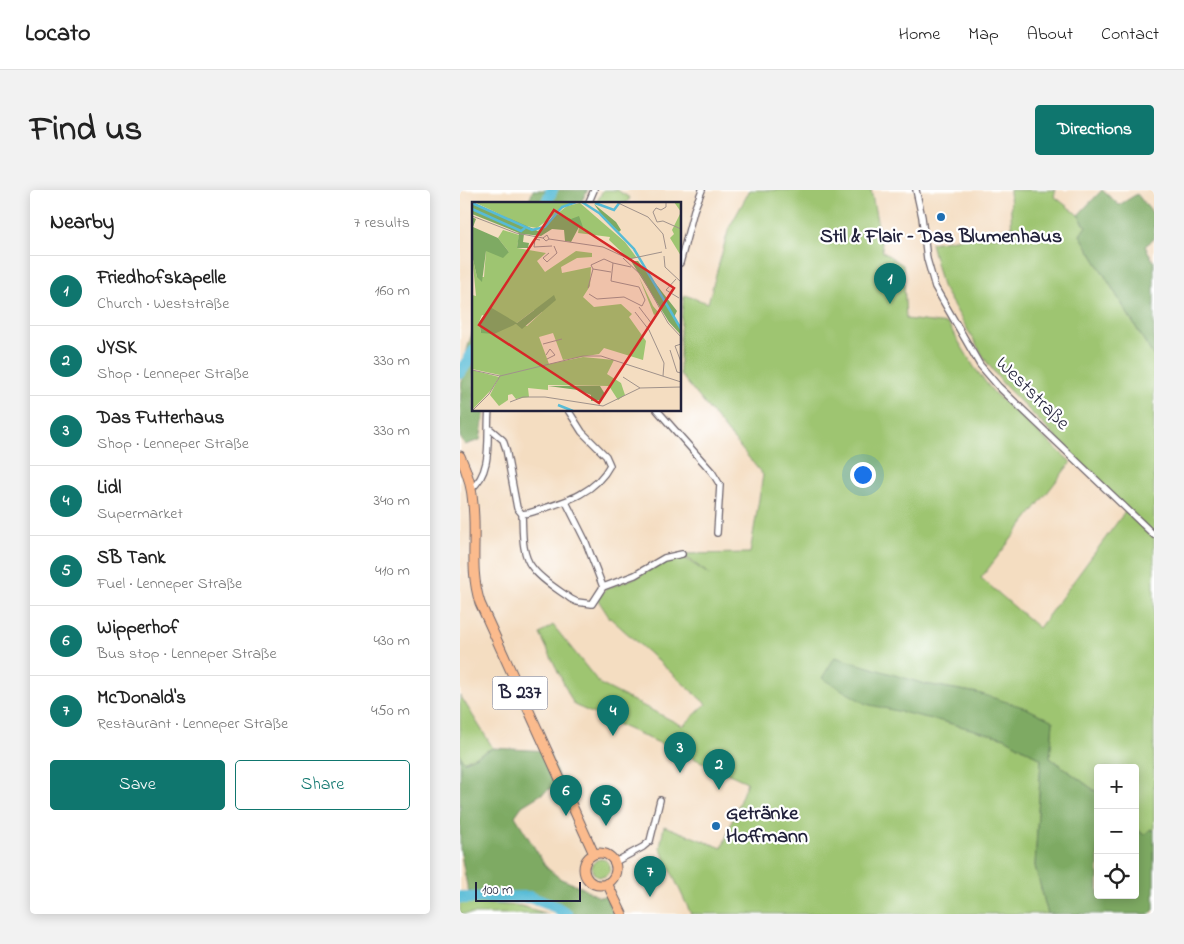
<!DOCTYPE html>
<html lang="en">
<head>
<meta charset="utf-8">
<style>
  body { margin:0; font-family:"Indie Flower",sans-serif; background:#f2f2f2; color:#222 }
  .controls { position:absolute; right:15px; bottom:15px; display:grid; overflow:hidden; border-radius:5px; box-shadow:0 2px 12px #0003 }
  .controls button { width:45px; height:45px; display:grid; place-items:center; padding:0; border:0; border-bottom:1px solid #e0e0e0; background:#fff; color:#222; font:25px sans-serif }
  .scale { position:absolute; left:15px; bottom:12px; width:106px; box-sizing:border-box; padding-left:5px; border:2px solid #22223b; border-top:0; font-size:14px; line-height:18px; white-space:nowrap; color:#22223b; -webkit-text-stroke:4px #fff; paint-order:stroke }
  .you { position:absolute; left:402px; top:284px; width:18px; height:18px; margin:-12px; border:4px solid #fff; border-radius:50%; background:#1a73e8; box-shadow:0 0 0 8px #1a73e833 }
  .badge { display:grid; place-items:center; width:32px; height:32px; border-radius:50%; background:#0f766e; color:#fff; font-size:16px; font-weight:700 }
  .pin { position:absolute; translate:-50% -41px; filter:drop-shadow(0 1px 2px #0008) }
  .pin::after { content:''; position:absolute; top:26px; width:18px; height:15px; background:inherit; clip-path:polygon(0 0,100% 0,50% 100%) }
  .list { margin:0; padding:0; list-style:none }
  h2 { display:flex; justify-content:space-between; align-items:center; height:65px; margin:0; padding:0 20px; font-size:21px }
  h2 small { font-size:16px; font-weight:400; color:#767676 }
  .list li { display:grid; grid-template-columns:32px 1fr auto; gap:15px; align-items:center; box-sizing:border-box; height:70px; padding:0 20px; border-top:1px solid #e0e0e0 }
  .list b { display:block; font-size:19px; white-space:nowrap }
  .list p { margin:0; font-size:16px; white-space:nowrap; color:#767676 }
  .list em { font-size:16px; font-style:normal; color:#767676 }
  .actions { display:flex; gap:10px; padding:15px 20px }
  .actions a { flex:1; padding:11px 0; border:1px solid #0f766e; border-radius:5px; text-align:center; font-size:18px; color:#0f766e }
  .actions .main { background:#0f766e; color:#fff }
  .icon { flex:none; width:28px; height:28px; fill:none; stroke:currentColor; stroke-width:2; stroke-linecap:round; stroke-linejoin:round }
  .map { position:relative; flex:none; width:694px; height:724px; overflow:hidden; border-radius:5px }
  header { display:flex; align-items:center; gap:30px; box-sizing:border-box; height:70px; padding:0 25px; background:#fff; border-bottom:1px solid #e0e0e0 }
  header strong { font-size:24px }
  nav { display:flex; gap:28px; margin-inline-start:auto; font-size:18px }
  .intro { display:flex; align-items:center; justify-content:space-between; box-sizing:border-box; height:120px; padding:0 30px }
  h1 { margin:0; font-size:35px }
  .button { padding:12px 22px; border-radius:5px; background:#0f766e; color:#fff; font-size:18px; font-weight:700 }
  main { display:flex; gap:30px; padding:0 30px }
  aside { flex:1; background:#fff; border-radius:5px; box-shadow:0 2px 12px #0003 }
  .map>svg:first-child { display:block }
  .green { fill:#9ec571; stroke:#607456 }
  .forest { fill:#7eaa63; stroke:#50664f }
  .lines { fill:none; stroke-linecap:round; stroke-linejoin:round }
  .river { stroke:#57bbd6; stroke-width:12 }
  .street-casing { stroke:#6c636a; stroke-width:8 }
  .primary-casing { stroke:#6c636a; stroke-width:11 }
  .street { stroke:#fff; stroke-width:5.5 }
  .primary { stroke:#fbbb8d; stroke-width:9 }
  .poi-dot { fill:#1f6fb2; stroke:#fff; stroke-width:2 }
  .labels { text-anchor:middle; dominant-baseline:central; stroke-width:4.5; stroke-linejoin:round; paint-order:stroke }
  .shield { fill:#fff; stroke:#646476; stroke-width:1 }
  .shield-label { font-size:19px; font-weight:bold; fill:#22223b }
  .poi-label { font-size:20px; font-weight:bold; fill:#22223b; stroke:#fff }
  .street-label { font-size:20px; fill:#22223b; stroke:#fff }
  .inset-river { fill:none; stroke:#57bbd6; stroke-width:2.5 }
  .inset-road { fill:none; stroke:#a0928b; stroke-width:1 }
  .view { fill:#d62828; fill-opacity:0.15; stroke:#d62828; stroke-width:2.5 }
  .inset-edge { fill:none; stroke:#22223b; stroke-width:2.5 }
</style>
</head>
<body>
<header>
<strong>Locato</strong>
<nav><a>Home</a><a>Map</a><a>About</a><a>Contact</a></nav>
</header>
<div class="intro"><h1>Find us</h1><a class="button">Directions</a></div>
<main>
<aside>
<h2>Nearby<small>7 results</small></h2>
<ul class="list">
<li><span class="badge">1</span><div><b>Friedhofskapelle</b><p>Church · Weststraße</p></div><em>160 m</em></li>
<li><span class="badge">2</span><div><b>JYSK</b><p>Shop · Lenneper Straße</p></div><em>330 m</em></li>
<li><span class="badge">3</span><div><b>Das Futterhaus</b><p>Shop · Lenneper Straße</p></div><em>330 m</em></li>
<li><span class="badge">4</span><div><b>Lidl</b><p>Supermarket</p></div><em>340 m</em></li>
<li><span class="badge">5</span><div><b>SB Tank</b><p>Fuel · Lenneper Straße</p></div><em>410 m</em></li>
<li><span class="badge">6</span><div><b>Wipperhof</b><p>Bus stop · Lenneper Straße</p></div><em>430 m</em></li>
<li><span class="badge">7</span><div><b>McDonald's</b><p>Restaurant · Lenneper Straße</p></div><em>450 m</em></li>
</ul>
<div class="actions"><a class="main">Save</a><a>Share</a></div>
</aside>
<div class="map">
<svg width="694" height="724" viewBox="0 0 694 724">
  <rect width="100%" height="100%" fill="#fff"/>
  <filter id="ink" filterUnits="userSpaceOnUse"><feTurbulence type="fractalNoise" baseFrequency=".02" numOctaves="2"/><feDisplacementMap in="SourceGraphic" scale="10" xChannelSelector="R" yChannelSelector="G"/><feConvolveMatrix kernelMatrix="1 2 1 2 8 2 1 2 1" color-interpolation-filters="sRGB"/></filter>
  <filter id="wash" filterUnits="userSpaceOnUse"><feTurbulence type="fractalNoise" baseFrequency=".0096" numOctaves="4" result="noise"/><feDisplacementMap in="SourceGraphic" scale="20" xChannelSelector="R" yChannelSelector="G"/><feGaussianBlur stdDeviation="1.12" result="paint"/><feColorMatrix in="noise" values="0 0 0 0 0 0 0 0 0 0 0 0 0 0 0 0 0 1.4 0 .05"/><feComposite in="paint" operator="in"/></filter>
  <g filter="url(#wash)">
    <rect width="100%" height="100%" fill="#f4ddc1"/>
    <path class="green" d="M 143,0 L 157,0 L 170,8 L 166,14 L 136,14 Z
      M 290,0 L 411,0 L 423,62 L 443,75 L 446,129 L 488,134 L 514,177 L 534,203 L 611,272 L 521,388 L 579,438 L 667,319 L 543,194 L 526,171 L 482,96 L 471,53 L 513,46 L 552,47 L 550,0 L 596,0 L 594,6 L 618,25 L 626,37 L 620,45 L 694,167 L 694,641 L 691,639 L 684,645 L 675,637 L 675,578 L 638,578 L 638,603 L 590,568 L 593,531 L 518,503 L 465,494 L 481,531 L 545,548 L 581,569 L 575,676 L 588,724 L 231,724 L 200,658 L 204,636 L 262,658 L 287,592 L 114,515 L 80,444 L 93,435 L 140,494 L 223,536 L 246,514 L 149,427 L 138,410 L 145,399 L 177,387 L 207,370 L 223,367 L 250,385 L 222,364 L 290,363 L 303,285 L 220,184 L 220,141 L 224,105 L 248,113 L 269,38 Z
      M 0,505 L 33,558 L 3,572 L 0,565 Z
      M132 678a9 9 0 1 1 18 0a9 9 0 1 1-18 0Z
      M 0,712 L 61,716 L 88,724 L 0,724 Z"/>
    <path class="forest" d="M 73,0 L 128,0 L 120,14 L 68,14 Z
      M 642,0 L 659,15 L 677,4 L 694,25 L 694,49 L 685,56 L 694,72 L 694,167 L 620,45 L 626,36 L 618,25 Z
      M 14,138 L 14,220 L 25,220 L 20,250 L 5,255 L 0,247 C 0,208 0,175 14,138 Z
      M 375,467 L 465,494 L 518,503 L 566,518 L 593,531 L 590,568 L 638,603 L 638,705 L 675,705 L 675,637 L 684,645 L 691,639 L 694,641 L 694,720 L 690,724 L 588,724 L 575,676 L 581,569 L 545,548 L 481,531 L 406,514 L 362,488 Z
      M 33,558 L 88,561 L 101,592 L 62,616 L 55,626 L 87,678 L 101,689 L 121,697 L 139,707 L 146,706 L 154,724 L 111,724 L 92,714 L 64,706 L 30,709 L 8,701 L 0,659 L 0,565 L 4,572 Z"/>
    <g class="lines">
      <path class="river" d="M 86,14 L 92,0
        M 0,183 L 14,161
        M 0,707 L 5,708 L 70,707 L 96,717 L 107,724"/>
    </g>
  </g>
  <g filter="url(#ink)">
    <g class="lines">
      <g class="street-casing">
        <path id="street" d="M 456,0 L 462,27 L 467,69 L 475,97 L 520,175 L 539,197 L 694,345
          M 128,14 L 134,0
          M 220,73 L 234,20 L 242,0
          M 197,220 L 252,282 L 260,295 L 257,343
          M 29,238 L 43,250 L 46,259 L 57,318 L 62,324 L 69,323 C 100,313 134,306 150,275 L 146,266 L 122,242 L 108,220
          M 11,299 C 34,281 26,245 29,220
          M 62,324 C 63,340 61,364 72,377 C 81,390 99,400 111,409 L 117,412 L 132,414 L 143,397 L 125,350 L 106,312
          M 143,397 L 175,385 L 204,368 L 222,364
          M 155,672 L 183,657 L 190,651 L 200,610"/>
      </g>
      <g class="primary-casing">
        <path id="primary" d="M 0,266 C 7,281 12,297 13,314 C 17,349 9,379 20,413 L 134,664
          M124 679a16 16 0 1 1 32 0a16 16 0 1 1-32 0Z
          M 147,693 L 162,724"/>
      </g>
      <use href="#street" class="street"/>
      <use href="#primary" class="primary"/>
    </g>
  </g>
  <g class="poi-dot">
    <circle cx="481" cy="27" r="5"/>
    <circle cx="256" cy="636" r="5"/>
  </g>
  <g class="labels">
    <rect class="shield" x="32.5" y="486.5" width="55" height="33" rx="4"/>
    <g class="shield-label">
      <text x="60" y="503">B 237</text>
    </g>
    <g class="poi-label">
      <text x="481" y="47">Stil &amp; Flair – Das Blumenhaus</text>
      <text x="266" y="624" text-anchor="start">Getränke<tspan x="266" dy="23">Hoffmann</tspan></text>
    </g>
    <g class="street-label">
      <text transform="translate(572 204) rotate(45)">Weststraße</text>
    </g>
  </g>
  <g transform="translate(12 12)">
    <rect width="209" height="209" fill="#f4ddc1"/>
    <path d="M 2,0 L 99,0 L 65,26 L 53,24 ZM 202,0 L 209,0 L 209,54 L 198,36 L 202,32 L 200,28 L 209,10 ZM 108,1 L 153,40 L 165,56 L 156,56 L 137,38 L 138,35 L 106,31 L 107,25 L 111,25 L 85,12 L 95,4 ZM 31,28 L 47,33 L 45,46 L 74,51 L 65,59 L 73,70 L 104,49 L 120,51 L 120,55 L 105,56 L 89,65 L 90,71 L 119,65 L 118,84 L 111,95 L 122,105 L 149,102 L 160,112 L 157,115 L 174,139 L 171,158 L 132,146 L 127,152 L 91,158 L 81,131 L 67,135 L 77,162 L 111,155 L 142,158 L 135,172 L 149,181 L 153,193 L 146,198 L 137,184 L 76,183 L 76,188 L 56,186 L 57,195 L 44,197 L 40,192 L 36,193 L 36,198 L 27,204 L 18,193 L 28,173 L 0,167 L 0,93 L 4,94 L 0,53 L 5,75 L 12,75 L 14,49 L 37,50 L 26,36 ZM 62,108 L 70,110 L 55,124 L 44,122 L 9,131 L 7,120 L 10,113 L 45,121 ZM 167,75 L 181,104 L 187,111 L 182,113 ZM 0,168 L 27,175 L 20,187 L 0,208 Z" fill="#9ec571" fill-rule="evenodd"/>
    <path d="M 0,0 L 66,29 L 85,12 L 99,17 L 107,14 L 111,25 L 107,25 L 99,40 L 93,39 L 92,28 L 80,27 L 69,34 L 52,32 L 51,40 L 57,41 L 56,46 L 45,46 L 47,31 L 0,12 ZM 122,2 L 144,20 L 149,28 L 147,30 L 134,19 ZM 0,15 L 4,17 L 1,25 L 26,36 L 37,50 L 31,56 L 14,49 L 10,80 L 5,75 L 0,53 ZM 159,59 L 166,59 L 205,109 L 202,115 L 209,125 L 209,133 L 197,120 ZM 82,93 L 84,98 L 50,127 L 44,122 L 22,132 L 9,131 L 7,120 L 18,105 L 45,121 ZM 76,184 L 128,184 L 133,192 L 128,198 L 119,199 L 119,193 L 106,188 Z" fill="#7eaa63"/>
    <path class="inset-river" d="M 110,0 L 127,11 L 162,47 L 209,127M 0,1 L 60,28 L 73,25 L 90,5 L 104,0M 123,1 L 142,8 L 148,0M 0,7 L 49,29 L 53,26M 86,203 L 101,209"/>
    <path class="inset-road" d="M 144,0 L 176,15 L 191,32 L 194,47M 0,14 L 44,31 L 71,36 L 75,33 L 77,37 L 74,39 L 71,36M 185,20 L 181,10 L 184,6 L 189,8 L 194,5 L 194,0M 185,20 L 191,19 L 209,27M 77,37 L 131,45 L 157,57 L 190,50M 68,38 L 63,37 L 62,45 L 80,44M 77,51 L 71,56 L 75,60 L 85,51 L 82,44M 192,54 L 193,65 L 209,80M 151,56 L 169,73 L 196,121 L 209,135M 139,70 L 121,67 L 119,63 L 132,57 L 141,61M 204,77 L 194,88 L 207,96M 116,86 L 121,67M 117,92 L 125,97 L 152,95 L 170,104 L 173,98 L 167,85 L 139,79 L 141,61 L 159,65M 167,105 L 180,122M 163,110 L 177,128 L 192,161 L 191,174M 71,142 L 90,137M 209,142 L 203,144 L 209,160M 198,148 L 205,170 L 209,171M 74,153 L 78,147 L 83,153 L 75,157M 0,168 L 28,174 L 111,154 L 129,154 L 209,180M 151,175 L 168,186M 38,200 L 51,195 L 73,195 L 131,204 L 168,186 L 209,185M 0,209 L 17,192 L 28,174"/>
    <path class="view" d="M 82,8 L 202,86 L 127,201 L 7,123 Z"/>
    <rect width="209" height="209" class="inset-edge"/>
  </g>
</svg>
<div class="controls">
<button>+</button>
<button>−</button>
<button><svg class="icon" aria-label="locate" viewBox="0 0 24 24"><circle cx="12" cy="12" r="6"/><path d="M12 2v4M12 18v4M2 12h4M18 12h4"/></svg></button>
</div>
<div class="scale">100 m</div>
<div class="you"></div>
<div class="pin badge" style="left:430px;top:114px">1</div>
<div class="pin badge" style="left:259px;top:600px">2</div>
<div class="pin badge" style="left:220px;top:583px">3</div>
<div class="pin badge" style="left:153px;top:546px">4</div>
<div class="pin badge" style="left:146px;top:636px">5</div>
<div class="pin badge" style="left:106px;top:626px">6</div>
<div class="pin badge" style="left:190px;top:707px">7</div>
</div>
</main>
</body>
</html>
